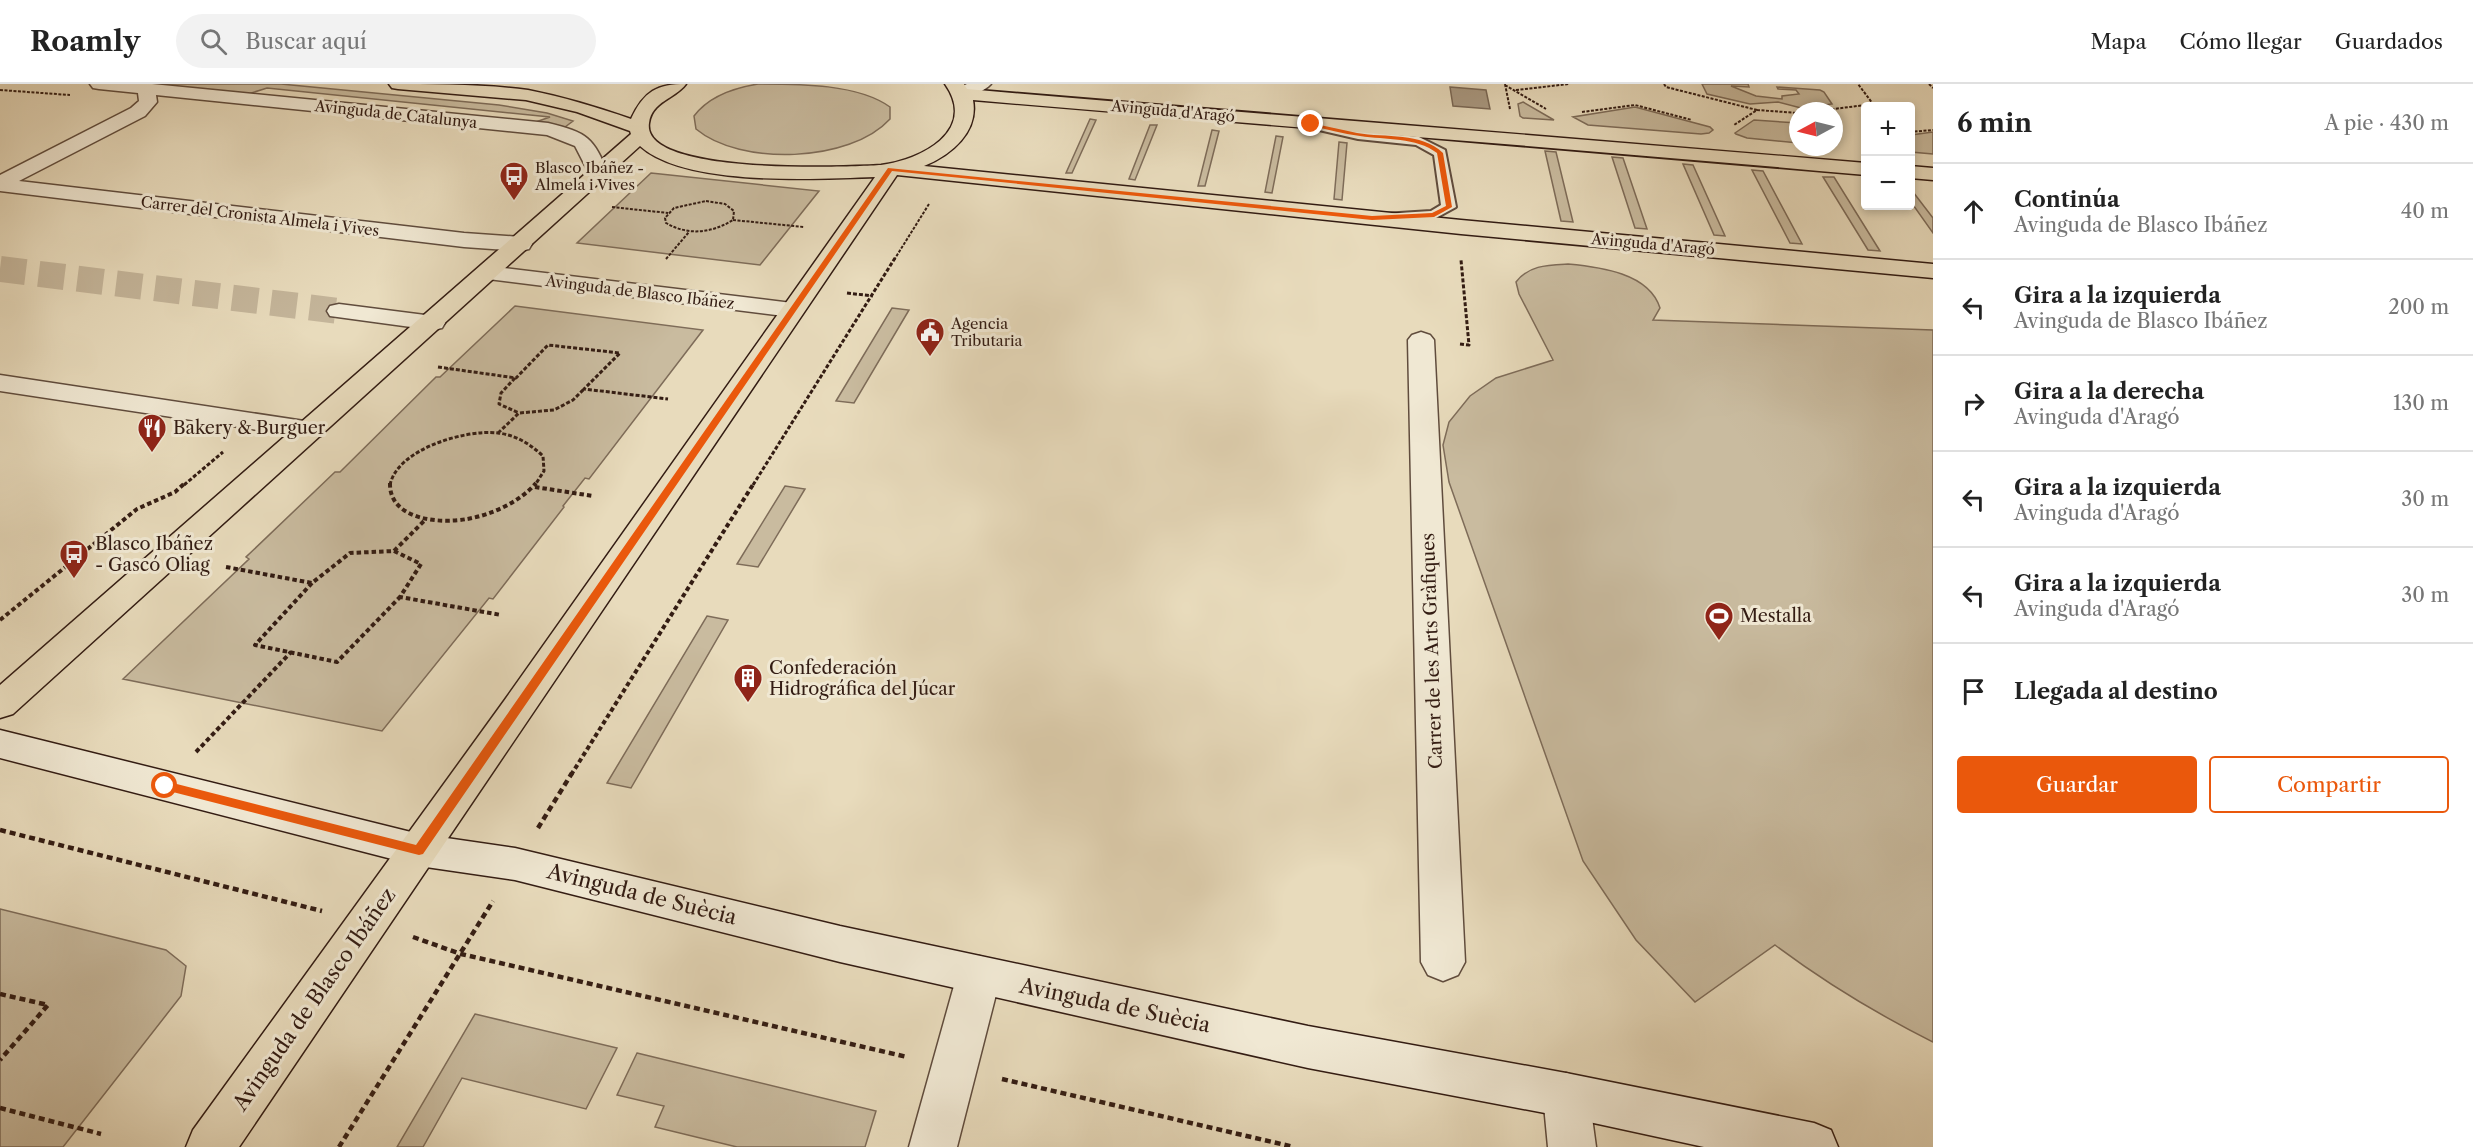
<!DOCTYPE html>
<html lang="es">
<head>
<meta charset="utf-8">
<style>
  body { margin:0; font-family:"Libre Caslon Text",serif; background:#f2f2f2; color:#222 }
  .controls { position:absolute; right:18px; top:18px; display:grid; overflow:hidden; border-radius:6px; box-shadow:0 3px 9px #0003 }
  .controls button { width:54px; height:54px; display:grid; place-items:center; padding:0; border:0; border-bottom:2px solid #e0e0e0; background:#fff; color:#222; font:30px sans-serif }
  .compass { position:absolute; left:1789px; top:18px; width:54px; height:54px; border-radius:50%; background:#fff; box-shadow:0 3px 9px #0003; rotate:263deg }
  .stop { position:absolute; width:18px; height:18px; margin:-14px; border:4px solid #ea580c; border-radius:50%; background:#fff }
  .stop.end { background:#ea580c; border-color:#fff; box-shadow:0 2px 6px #0008 }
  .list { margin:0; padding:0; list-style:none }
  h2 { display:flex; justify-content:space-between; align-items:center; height:78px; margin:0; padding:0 24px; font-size:26px }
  h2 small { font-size:20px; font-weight:400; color:#767676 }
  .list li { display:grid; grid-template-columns:39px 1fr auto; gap:18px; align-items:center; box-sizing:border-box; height:96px; padding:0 24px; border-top:2px solid #e0e0e0 }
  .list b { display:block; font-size:22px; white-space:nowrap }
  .list p { margin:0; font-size:20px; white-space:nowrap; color:#767676 }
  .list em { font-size:20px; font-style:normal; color:#767676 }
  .actions { display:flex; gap:12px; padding:18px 24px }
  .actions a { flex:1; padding:14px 0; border:2px solid #ea580c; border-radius:6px; text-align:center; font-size:21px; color:#ea580c }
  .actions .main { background:#ea580c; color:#fff }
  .icon { flex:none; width:33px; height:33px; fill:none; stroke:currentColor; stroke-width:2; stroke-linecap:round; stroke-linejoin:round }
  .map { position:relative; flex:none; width:1933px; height:1063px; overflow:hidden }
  header { display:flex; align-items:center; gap:36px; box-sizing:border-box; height:84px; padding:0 30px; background:#fff; border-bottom:2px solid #e0e0e0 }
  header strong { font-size:28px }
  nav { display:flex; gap:33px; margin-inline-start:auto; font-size:21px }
  .search { width:420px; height:54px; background:#f2f2f2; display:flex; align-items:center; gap:15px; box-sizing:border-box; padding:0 21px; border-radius:33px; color:#767676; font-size:22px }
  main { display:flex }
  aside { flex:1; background:#fff }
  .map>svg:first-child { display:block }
  .green { fill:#c9bb9f; stroke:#7e6c59; stroke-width:1.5 }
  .water { fill:#aa9a83; stroke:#7a6856; stroke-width:1.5 }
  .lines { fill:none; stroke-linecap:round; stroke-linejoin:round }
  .street-tunnel { stroke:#c4b59a; stroke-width:26; stroke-dasharray:26 13; stroke-linecap:butt }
  .lane-casing { stroke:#604c3d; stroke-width:4 }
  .street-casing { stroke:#604c3d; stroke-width:3 }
  .secondary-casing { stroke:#331c13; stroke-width:3 }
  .primary-casing { stroke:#331c13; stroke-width:3 }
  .path-far3 { stroke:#331c13; stroke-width:2; stroke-dasharray:3 1.5; stroke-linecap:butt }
  .path-far2 { stroke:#331c13; stroke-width:3; stroke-dasharray:4 2; stroke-linecap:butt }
  .path-far1 { stroke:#331c13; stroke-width:4; stroke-dasharray:4.5 3; stroke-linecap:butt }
  .path { stroke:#331c13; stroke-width:4.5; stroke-dasharray:6 4; stroke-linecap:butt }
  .lane { fill:#f0e8d3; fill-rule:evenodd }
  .street { fill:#f0e8d3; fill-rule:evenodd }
  .secondary { fill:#f0e8d3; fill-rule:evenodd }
  .primary { fill:#e8dbbc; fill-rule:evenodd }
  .route { fill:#ea580c }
  .labels { text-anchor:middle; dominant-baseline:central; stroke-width:6; stroke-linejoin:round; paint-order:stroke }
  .far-street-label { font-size:15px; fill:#331c13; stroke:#f0e8d3 }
  .far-poi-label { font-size:15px; fill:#331c13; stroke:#f0e8d3; text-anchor:start }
  .poi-label { font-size:18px; fill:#331c13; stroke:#f0e8d3; text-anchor:start }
  .street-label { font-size:18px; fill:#331c13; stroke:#f0e8d3 }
  .near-street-label { font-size:21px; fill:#331c13; stroke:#f0e8d3 }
</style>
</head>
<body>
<header>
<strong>Roamly</strong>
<div class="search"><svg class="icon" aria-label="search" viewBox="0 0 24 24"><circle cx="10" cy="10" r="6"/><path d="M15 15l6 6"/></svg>Buscar aquí</div>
<nav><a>Mapa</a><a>Cómo llegar</a><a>Guardados</a></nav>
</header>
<main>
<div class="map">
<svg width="1933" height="1063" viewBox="0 0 1933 1063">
  <rect width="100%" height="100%" fill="#e8dbbc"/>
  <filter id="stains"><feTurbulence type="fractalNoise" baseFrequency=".00333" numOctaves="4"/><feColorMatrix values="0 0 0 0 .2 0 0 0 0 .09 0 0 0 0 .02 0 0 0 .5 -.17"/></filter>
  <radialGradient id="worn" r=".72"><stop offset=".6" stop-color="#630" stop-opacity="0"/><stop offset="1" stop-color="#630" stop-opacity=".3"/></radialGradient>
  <path class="green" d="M 159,0 L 281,0 L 499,21 L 547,29 L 573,37 L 565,43 L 530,40 L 550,33 L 267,4 L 245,11 L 161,3 Z
    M 758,0 C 801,0 858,0 890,23 L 890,35 C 850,79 740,82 696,45 L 694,32 C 709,12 733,4 758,0 Z
    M 1702,0 L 1748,0 L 1749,3 L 1731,2 L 1756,12 L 1782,15 L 1782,12 L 1799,10 L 1796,6 L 1778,5 L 1777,3 L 1820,6 L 1824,8 L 1832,20 L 1801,24 L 1778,18 L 1750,20 L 1707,10 Z
    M 1523,18 L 1554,36 L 1523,34 L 1520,32 L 1518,20 Z
    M 1635,23 L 1710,43 L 1713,46 L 1709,49 L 1701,50 L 1588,41 L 1573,33 Z
    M 1090,35 L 1096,36 L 1072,89 L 1066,89 Z
    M 1754,36 L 1798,39 L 1798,59 L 1747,54 L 1736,50 L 1735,49 Z
    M 1150,41 L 1157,41 L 1135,96 L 1129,95 Z
    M 1212,46 L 1219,47 L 1205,102 L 1198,102 Z
    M 1933,48 L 1933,70 L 1911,68 L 1911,51 Z
    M 1276,52 L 1283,53 L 1272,109 L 1265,108 Z
    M 1339,58 L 1347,59 L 1342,116 L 1334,115 Z
    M 1545,67 L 1556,68 L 1573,138 L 1561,137 Z
    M 1612,73 L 1623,74 L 1647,145 L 1635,144 Z
    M 1683,80 L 1693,81 L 1725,152 L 1714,151 Z
    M 1752,86 L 1763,87 L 1802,160 L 1790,159 Z
    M 651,89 L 819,107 L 760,181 L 577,159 Z
    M 1823,93 L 1834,93 L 1880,167 L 1868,166 Z
    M 1910,104 L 1933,134 L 1933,149 L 1911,118 Z
    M 1568,180 C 1600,183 1649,189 1660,224 L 1653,236 L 1933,246 L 1933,958 C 1875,929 1827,900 1775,861 L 1695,918 L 1636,856 L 1583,777 L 1449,398 L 1443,361 L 1449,338 L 1470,312 L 1496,294 L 1553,276 L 1519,210 L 1516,198 C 1529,181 1548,181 1568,180 Z
    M 515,222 L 703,246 L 589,395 L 585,394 L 563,422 L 564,423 L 493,515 L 489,514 L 382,647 L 123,595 L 249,475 L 246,473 L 335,388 L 340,388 L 436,293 L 440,293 Z
    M 892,224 L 909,226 L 854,319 L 836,317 Z
    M 785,402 L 805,405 L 758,483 L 737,480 Z
    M 707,532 L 728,536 L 631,704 L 607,699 Z
    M 0,825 L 166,866 L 186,882 L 181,912 L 63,1063 L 0,1063 Z
    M 475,930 L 617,964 L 586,1025 L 462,994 L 423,1063 L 397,1063 Z
    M 637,969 L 876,1027 L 865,1063 L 737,1063 L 655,1043 L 664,1022 L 617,1011 Z"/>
  <path class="water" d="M 1450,3 L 1486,6 L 1490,25 L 1453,22 Z"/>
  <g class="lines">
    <path class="street-tunnel" d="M 0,185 L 339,227"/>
    <g class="lane-casing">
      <path id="lane" d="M 1311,36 L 1358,47 L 1419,53 L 1445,66 L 1456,123 L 1434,135 L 1383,136 L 1381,133 L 1383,130 L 1431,127 L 1441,121 L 1434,71 L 1416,61 L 1358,55 L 1306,43 L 1305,40 Z"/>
    </g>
    <g class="street-casing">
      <path id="street" d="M 90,0 L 152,0 L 548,39 C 588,49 593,53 609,91 L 606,95 L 592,95 L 575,62 L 547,51 L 156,11 L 157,18 L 145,32 L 19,97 L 464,149 L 521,153 L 529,155 L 532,160 L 529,165 L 521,167 L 464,163 L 0,107 L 0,91 L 131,24 L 139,17 L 138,9 L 99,5 L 93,4 Z
        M 967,0 L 991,0 C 984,8 967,14 957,12 L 954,8 L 957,4 Z
        M 488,182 L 792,219 L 801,221 L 804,226 L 801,231 L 792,233 L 480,194 L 476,189 L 480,184 Z
        M 339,220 L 433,232 L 442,234 L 445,239 L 442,244 L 433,246 L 330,232 L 327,227 L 330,222 Z
        M 1421,248 L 1430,251 L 1434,256 L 1465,878 L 1458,891 L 1443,897 L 1428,891 L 1421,878 L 1408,256 L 1412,251 Z
        M 0,291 L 311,338 L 321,340 L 325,346 L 321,352 L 311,354 L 0,307 Z
        M 979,872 L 994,877 L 1001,891 L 957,1063 L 909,1063 L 957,891 L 964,877 Z
        M 1566,989 L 1583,995 L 1589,1011 L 1596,1063 L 1548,1063 L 1543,1011 L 1549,995 Z"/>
    </g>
    <g class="secondary-casing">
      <path id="secondary" d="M 0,646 L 419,750 L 515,764 L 840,842 L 1308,942 L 1566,989 L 1814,1039 L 1831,1046 L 1838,1063 L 1704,1063 L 1566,1033 L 1308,984 L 840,878 L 515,796 L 419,782 L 0,674 Z"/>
    </g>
    <g class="primary-casing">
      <path id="primary" d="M 389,0 C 435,0 483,0 528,6 C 563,13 597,23 631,35 C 644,7 657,0 686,0 C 675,15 652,17 649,39 C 641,92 848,83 881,81 C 921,76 978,47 945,0 L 964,0 L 967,5 C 1267,31 1566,53 1866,79 L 1866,91 C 1568,64 1271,42 973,16 C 979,48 951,71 924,82 L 1461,136 L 1933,180 L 1933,194 L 1461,150 L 897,91 L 239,1063 L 186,1063 L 193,1046 L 504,617 L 875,93 C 816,95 685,103 640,62 L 13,630 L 0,634 L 0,601 L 631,50 L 630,47 L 577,28 L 526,16 L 398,5 L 392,4 Z
        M 1910,82 L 1933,84 L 1933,96 L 1910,94 Z"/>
    </g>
    <path class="path-far3" d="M 1505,0 L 1510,25
      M 1664,0 L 1666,3 L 1757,26 L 1734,41
      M 1929,0 L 1933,4
      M 1505,1 L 1546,25
      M 0,6 L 70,11
      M 1516,6 L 1569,0
      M 1757,26 L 1798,29
      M 1818,27 L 1873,20 L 1858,0
      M 1582,28 L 1635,21 L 1692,36
      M 1910,48 L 1933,46
      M 706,117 L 725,120 L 734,127 L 733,136 C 712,149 688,152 666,139 L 665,134 L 674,124 Z
      M 612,123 L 668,129
      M 733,136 L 804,143
      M 666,175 L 689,148
      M 894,176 L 929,120"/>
    <path class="path-far2" d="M 847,209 L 873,212
      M 1460,260 L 1469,261 L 1461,176
      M 438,283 L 516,294 L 548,261 L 620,269 L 584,305 L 668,315
      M 515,294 L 501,309 L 499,320 L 519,329
      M 498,349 L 519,329 L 554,326 L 573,316 L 584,305
      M 184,401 L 223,368
      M 390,401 C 397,365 466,345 498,349 C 516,351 530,360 543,372 L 544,387 L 535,401
      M 753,401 L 895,174"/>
    <path class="path-far1" d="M 390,399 C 389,436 440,440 467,435 C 491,431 520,418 536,399
      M 535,403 L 593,412
      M 394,467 L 421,480 L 400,513 L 501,531
      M 226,483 L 312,499 L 350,469 L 394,467 L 425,436
      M 312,499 L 255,561 L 337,578 L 400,513
      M 0,536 L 137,425 L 175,408 L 185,399
      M 196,668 L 291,568
      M 571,691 L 754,399"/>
    <path class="path" d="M 538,744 L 572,689
      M 0,746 L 322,827
      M 413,853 L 461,870 L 907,973
      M 0,910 L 48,921 L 0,976
      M 1002,995 L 1294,1063
      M 0,1024 L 101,1050
      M 339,1063 L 493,817"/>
    <use href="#lane" class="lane"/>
    <use href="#street" class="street"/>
    <use href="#secondary" class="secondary"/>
    <use href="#primary" class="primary"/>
  </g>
  <path class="route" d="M 1311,39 C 1326,42 1342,46 1357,49 C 1386,54 1421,48 1443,69 L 1452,123 L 1434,133 L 1372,136 L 892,87 L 423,770 L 419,771 L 161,705 L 159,702 L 165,697 L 416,761 L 888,84 L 1372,132 L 1432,129 L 1446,122 L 1437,69 C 1416,53 1386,56 1360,52 C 1343,50 1326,45 1309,41 Z"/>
  <defs>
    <g id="bus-pin" transform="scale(1.5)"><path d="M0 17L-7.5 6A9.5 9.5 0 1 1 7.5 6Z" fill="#8f2418" stroke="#f0e8d3"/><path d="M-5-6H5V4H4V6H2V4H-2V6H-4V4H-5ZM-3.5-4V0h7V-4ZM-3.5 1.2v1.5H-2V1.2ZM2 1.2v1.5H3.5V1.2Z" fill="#fff"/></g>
    <g id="civic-pin" transform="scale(1.5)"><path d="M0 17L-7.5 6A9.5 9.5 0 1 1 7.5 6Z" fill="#8f2418" stroke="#f0e8d3"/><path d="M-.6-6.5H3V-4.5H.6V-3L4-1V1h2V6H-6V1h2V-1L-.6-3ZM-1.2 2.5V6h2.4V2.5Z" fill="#fff"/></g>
    <g id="restaurant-pin" transform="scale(1.5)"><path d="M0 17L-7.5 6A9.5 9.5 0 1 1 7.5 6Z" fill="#8f2418" stroke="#f0e8d3"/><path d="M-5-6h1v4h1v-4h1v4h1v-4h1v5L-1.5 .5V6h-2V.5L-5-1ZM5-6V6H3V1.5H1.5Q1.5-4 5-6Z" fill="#fff"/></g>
    <g id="stadium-pin" transform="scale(1.5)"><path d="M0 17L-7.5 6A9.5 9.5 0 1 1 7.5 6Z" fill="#8f2418" stroke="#f0e8d3"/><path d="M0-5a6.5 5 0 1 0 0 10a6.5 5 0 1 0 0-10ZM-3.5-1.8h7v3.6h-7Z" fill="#fff"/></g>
    <g id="building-pin" transform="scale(1.5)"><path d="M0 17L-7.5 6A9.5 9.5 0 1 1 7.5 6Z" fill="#8f2418" stroke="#f0e8d3"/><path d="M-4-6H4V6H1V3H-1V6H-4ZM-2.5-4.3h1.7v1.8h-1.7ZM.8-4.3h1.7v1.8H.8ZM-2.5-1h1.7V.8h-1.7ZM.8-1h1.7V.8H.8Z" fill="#fff"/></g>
  </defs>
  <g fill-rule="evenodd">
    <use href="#bus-pin" x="514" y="92"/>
    <use href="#civic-pin" x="930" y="248"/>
    <use href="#restaurant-pin" x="152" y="344"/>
    <use href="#bus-pin" x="74" y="470"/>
    <use href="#stadium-pin" x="1719" y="532"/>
    <use href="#building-pin" x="748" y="594"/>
  </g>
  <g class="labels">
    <g class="far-street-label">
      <text transform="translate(1173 27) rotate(5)">Avinguda d'Aragó</text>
      <text transform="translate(396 30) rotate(6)">Avinguda de Catalunya</text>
      <text transform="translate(260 132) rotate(7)">Carrer del Cronista Almela i Vives</text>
      <text transform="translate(1653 160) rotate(5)">Avinguda d'Aragó</text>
      <text transform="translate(640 208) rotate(7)">Avinguda de Blasco Ibáñez</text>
    </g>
    <g class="far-poi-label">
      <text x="535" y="83">Blasco Ibáñez -<tspan x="535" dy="17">Almela i Vives</tspan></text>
      <text x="951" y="239">Agencia<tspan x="951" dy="17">Tributaria</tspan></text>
    </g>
    <g class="poi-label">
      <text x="173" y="344">Bakery &amp; Burguer</text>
      <text x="95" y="460">Blasco Ibáñez<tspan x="95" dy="21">- Gascó Oliag</tspan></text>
      <text x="1740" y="532">Mestalla</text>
      <text x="769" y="584">Confederación<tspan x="769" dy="21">Hidrográfica del Júcar</tspan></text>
    </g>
    <g class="street-label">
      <text transform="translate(1432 567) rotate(-92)">Carrer de les Arts Gràfiques</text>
    </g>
    <g class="near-street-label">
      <text transform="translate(642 810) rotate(14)">Avinguda de Suècia</text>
      <text transform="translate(314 915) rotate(-55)">Avinguda de Blasco Ibáñez</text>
      <text transform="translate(1115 921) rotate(12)">Avinguda de Suècia</text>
    </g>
  </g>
  <rect width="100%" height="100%" filter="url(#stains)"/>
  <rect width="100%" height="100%" fill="url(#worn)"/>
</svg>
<div class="controls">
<button>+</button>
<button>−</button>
</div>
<svg class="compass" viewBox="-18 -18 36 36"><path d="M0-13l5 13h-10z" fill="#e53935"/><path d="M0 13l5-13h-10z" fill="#767676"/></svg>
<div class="stop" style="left:165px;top:702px"></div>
<div class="stop end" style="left:1311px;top:40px"></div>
</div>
<aside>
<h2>6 min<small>A pie · 430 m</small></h2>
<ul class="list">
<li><svg class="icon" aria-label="ahead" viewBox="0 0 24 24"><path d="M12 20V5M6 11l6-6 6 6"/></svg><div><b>Continúa</b><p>Avinguda de Blasco Ibáñez</p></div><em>40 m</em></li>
<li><svg class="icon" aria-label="left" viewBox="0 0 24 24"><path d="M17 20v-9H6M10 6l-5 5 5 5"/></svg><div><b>Gira a la izquierda</b><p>Avinguda de Blasco Ibáñez</p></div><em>200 m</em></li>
<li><svg class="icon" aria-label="right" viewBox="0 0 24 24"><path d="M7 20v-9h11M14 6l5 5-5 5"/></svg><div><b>Gira a la derecha</b><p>Avinguda d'Aragó</p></div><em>130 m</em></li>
<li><svg class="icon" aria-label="left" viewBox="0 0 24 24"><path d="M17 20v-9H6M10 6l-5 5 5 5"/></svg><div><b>Gira a la izquierda</b><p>Avinguda d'Aragó</p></div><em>30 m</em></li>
<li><svg class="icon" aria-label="left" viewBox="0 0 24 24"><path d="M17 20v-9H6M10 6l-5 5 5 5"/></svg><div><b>Gira a la izquierda</b><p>Avinguda d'Aragó</p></div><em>30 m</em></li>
<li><svg class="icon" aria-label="arrive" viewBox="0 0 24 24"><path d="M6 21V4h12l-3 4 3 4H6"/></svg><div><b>Llegada al destino</b></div></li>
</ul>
<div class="actions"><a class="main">Guardar</a><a>Compartir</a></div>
</aside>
</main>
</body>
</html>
